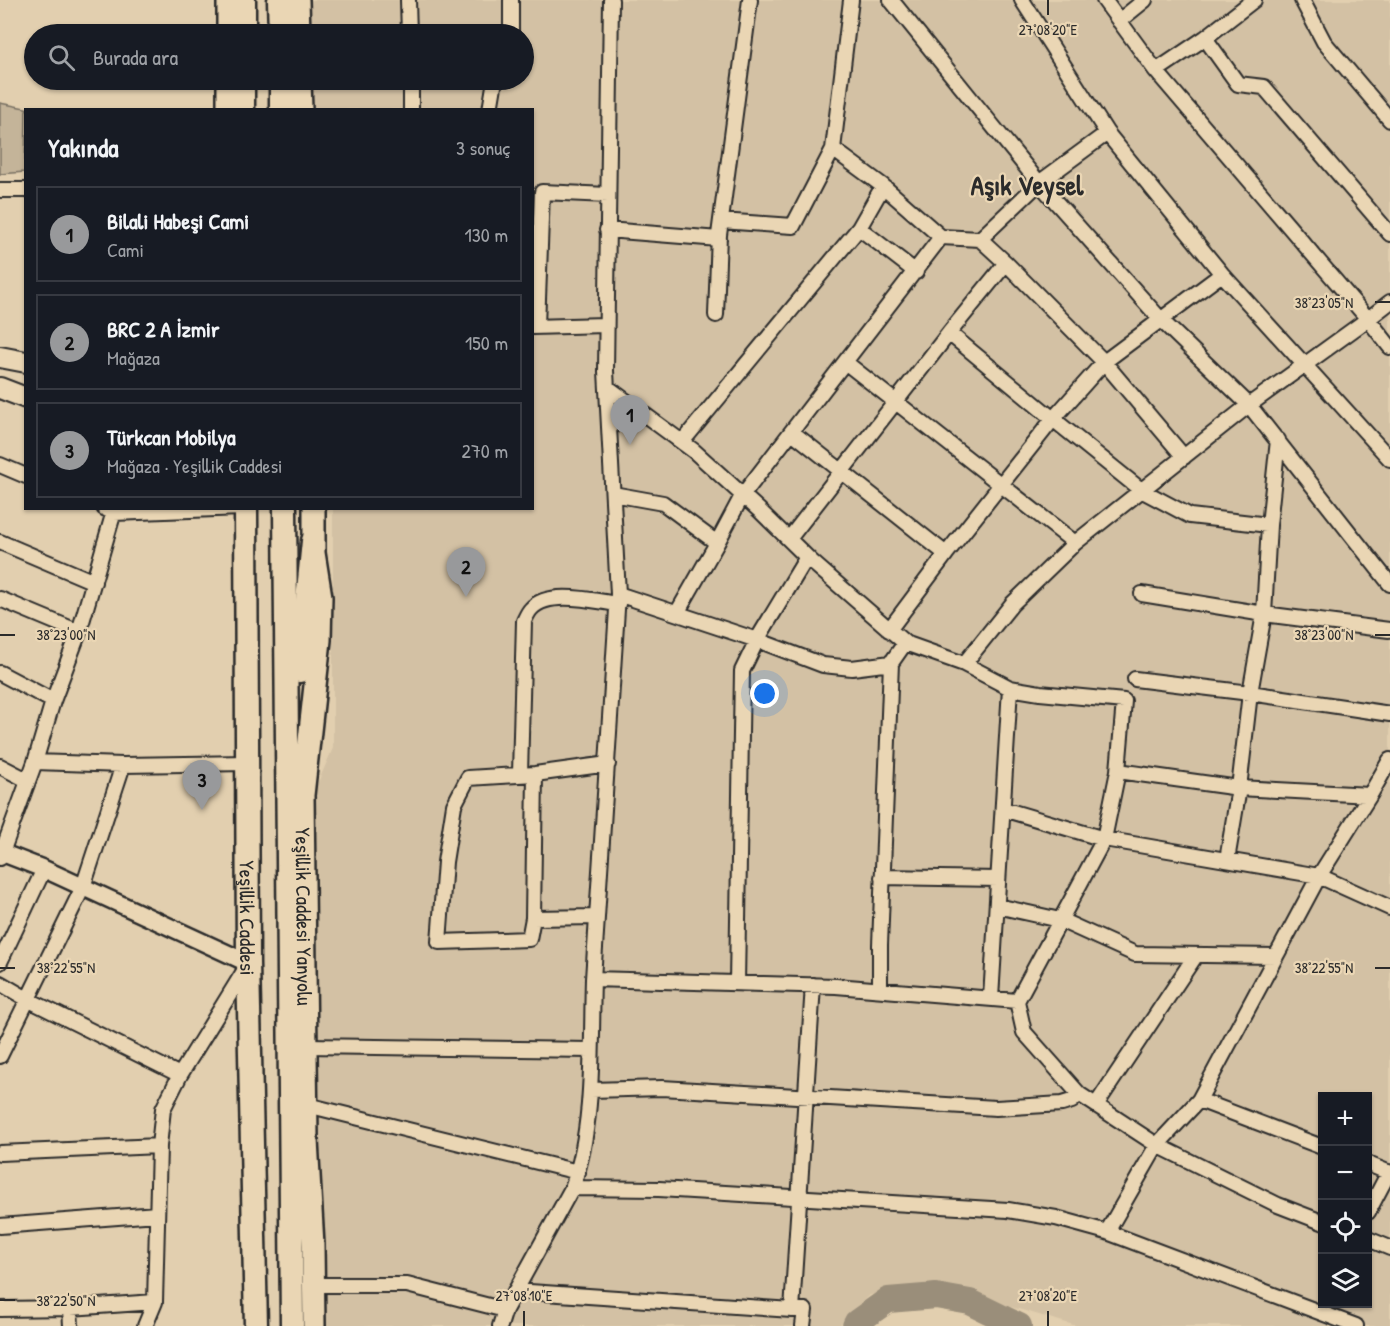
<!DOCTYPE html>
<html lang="tr">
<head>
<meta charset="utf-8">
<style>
  body { margin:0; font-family:"Patrick Hand",sans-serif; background:#20242c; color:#f1f3f6 }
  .controls { position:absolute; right:18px; bottom:18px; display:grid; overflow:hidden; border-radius:0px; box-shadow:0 2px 4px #0004 }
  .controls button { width:54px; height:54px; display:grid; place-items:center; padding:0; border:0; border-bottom:2px solid #363941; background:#171b24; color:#f1f3f6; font:30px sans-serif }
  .you { position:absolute; left:765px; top:694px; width:21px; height:21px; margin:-15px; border:4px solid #fff; border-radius:50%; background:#1a73e8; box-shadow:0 0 0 9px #1a73e833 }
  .badge { display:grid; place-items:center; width:39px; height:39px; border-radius:50%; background:#98999b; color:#111; font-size:20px; font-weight:700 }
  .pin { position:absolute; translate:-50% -50px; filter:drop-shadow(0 2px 3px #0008) }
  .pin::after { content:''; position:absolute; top:32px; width:21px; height:18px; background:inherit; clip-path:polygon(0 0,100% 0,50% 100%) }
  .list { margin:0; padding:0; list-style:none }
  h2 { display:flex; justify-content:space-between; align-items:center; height:78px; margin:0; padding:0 24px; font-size:26px }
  h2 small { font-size:20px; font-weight:400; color:#9ea1a6 }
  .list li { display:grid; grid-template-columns:39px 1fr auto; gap:18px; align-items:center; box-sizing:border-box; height:96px; margin:0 12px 12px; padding:0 12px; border:2px solid #363941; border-radius:0px }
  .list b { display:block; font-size:22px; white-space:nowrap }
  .list p { margin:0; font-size:20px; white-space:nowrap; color:#9ea1a6 }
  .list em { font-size:20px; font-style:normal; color:#9ea1a6 }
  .icon { flex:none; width:33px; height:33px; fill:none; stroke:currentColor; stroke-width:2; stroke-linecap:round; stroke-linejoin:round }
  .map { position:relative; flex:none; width:1390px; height:1326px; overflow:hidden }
  .search { position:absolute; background:#171b24; box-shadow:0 2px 4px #0004; left:24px; top:24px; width:510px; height:66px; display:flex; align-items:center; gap:15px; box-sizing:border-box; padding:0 21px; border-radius:33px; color:#9ea1a6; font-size:22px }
  .panel { position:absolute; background:#171b24; box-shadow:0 2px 4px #0004; left:24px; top:108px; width:510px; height:402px; border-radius:0px }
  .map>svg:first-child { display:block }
  .built { fill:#d3c1a4; fill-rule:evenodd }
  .green { fill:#c4b499; stroke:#787062; stroke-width:1.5 }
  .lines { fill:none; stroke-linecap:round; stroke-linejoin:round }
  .river { stroke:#9a8e7a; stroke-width:26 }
  .minor-casing { stroke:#2b2b2b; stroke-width:18 }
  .tertiary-casing { stroke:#2b2b2b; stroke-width:21 }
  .secondary-casing { stroke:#2b2b2b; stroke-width:24 }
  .primary-casing { stroke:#2b2b2b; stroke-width:26 }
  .trunk-casing { stroke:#2b2b2b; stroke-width:27 }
  .minor { stroke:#ead6b4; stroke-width:14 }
  .tertiary { stroke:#ead6b4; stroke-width:16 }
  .secondary { stroke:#ead6b4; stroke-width:20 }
  .primary { stroke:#ead6b4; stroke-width:21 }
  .trunk { stroke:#ead6b4; stroke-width:22 }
  .ticks { fill:none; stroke:#2b2b2b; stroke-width:2 }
  .labels { text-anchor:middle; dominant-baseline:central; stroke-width:4.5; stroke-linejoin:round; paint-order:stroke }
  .street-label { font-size:21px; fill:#2b2b2b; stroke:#ead6b4 }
  .district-label { font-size:27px; font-weight:bold; fill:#2b2b2b; stroke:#ead6b4 }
  .ticks-label { font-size:15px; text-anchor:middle; fill:#2b2b2b; stroke:#ead6b4; stroke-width:4.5; stroke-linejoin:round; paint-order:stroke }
</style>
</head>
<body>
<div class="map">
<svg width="1390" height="1326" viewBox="0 0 1390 1326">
  <rect width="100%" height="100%" fill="#e2cfaf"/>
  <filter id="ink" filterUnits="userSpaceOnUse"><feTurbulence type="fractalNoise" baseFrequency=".0167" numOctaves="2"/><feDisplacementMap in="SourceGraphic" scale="12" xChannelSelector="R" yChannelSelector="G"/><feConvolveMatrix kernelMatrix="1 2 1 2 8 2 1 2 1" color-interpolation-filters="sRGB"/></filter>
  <g filter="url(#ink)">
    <path class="built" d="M 310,0 L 1390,0 L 1390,1326 L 1077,1326 L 929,1283 L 870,1295 L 839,1326 L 323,1326 L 312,796 L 333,748 L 333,509 L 532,508 L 532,110 L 311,109 L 311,80 L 524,80 L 524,34 L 311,34 ZM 1322,1096 L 1368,1096 L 1368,1304 L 1322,1304 Z"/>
    <path class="green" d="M 0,103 L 30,109 L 26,110 L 25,172 L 0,174 Z"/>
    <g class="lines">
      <path class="river" d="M 855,1326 L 857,1322 L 888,1300 L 936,1296 L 970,1302 L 1019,1326"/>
      <g class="minor-casing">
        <path id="minor" d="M 408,0 L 409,34
          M 611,0 L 606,371 L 618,594 L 757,640 L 823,665 L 852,668 L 891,663 L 905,643 L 964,664 L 1012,604 L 1075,543 L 1249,405 L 1368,319 L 1156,71 L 1104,0
          M 891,0 L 1039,183 L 1162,321 L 1249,405 L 1390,584
          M 1302,0 L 1324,42 L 1390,120
          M 1119,21 L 1145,0
          M 511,34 L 511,0
          M 1205,38 L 1238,84 L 1264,87 L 1390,234
          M 1156,71 L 1205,38 L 1254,0
          M 411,80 L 411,110
          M 490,110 L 495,80
          M 1107,133 L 1222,274 L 1390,459
          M 833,149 L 883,186 L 941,237 L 980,239
          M 0,190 L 26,190
          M 721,221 L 793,226 L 833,149 L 851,0
          M 859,228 L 916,272
          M 607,230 L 719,239
          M 1006,263 L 980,239 L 1039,183 L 1107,133 L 1022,0
          M 1222,274 L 1104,362 L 1053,419 L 1141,490 L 1190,516 L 1269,525 L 1264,614 L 1250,693 L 1239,788 L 1227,860
          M 1390,302 L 1368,319 L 1390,347
          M 716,315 L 719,235 L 750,0
          M 537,326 L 542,192 L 608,195
          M 532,327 L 605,325
          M 949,333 L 1006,263 L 1104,362 L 1184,457
          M 845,362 L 1075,543
          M 607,387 L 694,451 L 759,510 L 811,561 L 905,643
          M 792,432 L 946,554 L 889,630
          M 682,442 L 859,228 L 883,186
          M 0,465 L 26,476
          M 613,494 L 663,503 L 717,543 L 742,496 L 941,237
          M 104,508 L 114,513 L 241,508
          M 1269,525 L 1278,440
          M 789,539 L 949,333 L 1053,419 L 946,554
          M 0,542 L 94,582
          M 618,594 L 593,979 L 836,986 L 1017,1001
          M 1142,594 L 1264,614 L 1389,630
          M 0,599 L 79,632
          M 677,613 L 717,543
          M 964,664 L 1010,688 L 991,998
          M 0,673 L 53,701
          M 1135,679 L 1250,693 L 1390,714
          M 1010,688 L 1040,693 L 1124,701 L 1118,771 L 1104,839 L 1017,1001 L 1024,1032 L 1079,1094 L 1157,1145 L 1278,1205 L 1322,1222
          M 35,762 L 123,765 L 248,763
          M 0,766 L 27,780
          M 1118,771 L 1239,788 L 1370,795 L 1390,760
          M 520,774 L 524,621 C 526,617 528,612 531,609 C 548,589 595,601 618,604
          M 535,774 L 533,918 L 529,939 L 439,942 L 445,862 L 454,805 L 468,778 L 535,774 L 608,764
          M 1370,795 L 1319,876 L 1390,908
          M 1003,809 L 1104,839 L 1319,876 L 1199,1100 L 1157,1145 L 1107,1232
          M 0,858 L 35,762 L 53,701 L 79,632 L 115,508
          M 882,877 L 998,879
          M 997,906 L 1060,920 L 1135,954 L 1275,956
          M 533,918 L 596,917
          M 0,962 L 44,869
          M 0,983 L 29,1000 L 180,1075
          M 737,983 L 742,671 L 757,640 L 807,557
          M 880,989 L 880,945 L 891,663
          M 306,1046 L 591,1050
          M 0,1056 L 83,887 L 123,765
          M 591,1090 L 662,1088 L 996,1108 L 1062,1104 L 1072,1101 L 1079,1094
          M 1199,1100 L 1322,1147
          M 307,1105 L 578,1172
          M 1096,1105 L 1196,955
          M 0,1153 L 159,1146
          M 1368,1164 L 1390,1173
          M 572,1188 L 659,1189 L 1008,1210 L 1056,1218 L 1107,1232 L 1356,1326
          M 1368,1212 L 1389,1172
          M 0,1226 L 157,1214
          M 1368,1239 L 1390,1248
          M 313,1285 L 407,1285 L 505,1310
          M 515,1291 L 792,1310
          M 70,1308 L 71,1326
          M 0,1309 L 70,1308 L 155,1302
          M 145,1326 L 155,1302 L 159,1146 L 163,1109 L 180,1075 L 246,968
          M 500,1326 L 505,1310 L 572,1188 C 595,1127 591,1043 593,979
          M 803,1326 L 805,1310 L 792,1310 L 813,985"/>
      </g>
      <g class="tertiary-casing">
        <path id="tertiary" d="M 0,852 L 44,869 L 248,963"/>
      </g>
      <g class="secondary-casing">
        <path id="secondary" d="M 0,357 L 26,362
          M 0,388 L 26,398"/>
      </g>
      <g class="primary-casing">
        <g id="primary">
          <path d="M 228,0 L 228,34"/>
          <path d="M 298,0 L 299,34"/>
          <path d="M 300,80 L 301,110"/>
          <path d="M 228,110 L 228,80"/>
          <path id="s1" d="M 314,508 L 314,553 L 321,597 L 320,640 L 303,795 L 307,1140 L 313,1245 L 314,1326"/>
        </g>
      </g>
      <g class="trunk-casing">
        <g id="trunk">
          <path d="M 279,0 L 280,34"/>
          <path d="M 244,34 L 244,0"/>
          <path d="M 281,80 L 281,110"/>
          <path d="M 243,110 L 243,80"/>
          <path id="s2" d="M 246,508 L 248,963 L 256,1326"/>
          <path d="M 285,508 L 292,1326"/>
          <path d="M 300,671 L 313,541"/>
        </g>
      </g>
      <use href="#minor" class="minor"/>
      <use href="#tertiary" class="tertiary"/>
      <use href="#secondary" class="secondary"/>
      <use href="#primary" class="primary"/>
      <use href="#trunk" class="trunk"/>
    </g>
  </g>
  <path class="ticks" d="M 1048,0 L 1048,15M 1375,302 L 1390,302M 0,635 L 15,635M 1375,635 L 1390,635M 0,968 L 15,968M 1375,968 L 1390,968M 0,1300 L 15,1300M 524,1311 L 524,1326M 1048,1311 L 1048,1326"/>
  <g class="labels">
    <g class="street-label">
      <text stroke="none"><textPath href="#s2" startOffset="410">Yeşillik Caddesi</textPath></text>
      <text stroke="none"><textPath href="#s1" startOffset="410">Yeşillik Caddesi Yanyolu</textPath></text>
    </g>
    <g class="district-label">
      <text x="1027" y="185">Aşık Veysel</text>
    </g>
  </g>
  <g class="ticks-label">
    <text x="1048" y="35">27°08'20"E</text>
    <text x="1324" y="308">38°23'05"N</text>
    <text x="66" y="640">38°23'00"N</text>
    <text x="1324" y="640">38°23'00"N</text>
    <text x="66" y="973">38°22'55"N</text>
    <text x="1324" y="973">38°22'55"N</text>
    <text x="524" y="1301">27°08'10"E</text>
    <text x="1048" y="1301">27°08'20"E</text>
    <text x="66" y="1306">38°22'50"N</text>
  </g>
</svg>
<div class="controls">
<button>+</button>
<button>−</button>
<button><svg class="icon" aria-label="locate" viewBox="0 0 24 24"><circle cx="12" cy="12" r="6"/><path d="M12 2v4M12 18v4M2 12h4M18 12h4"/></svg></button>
<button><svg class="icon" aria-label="layers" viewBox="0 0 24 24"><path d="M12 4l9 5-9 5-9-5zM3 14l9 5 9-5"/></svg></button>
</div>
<div class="you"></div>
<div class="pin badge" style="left:630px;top:445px">1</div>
<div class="pin badge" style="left:466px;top:597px">2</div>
<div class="pin badge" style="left:202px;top:810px">3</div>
<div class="search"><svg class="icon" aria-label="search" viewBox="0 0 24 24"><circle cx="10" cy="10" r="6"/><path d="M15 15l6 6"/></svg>Burada ara</div>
<section class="panel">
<h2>Yakında<small>3 sonuç</small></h2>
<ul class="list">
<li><span class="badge">1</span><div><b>Bilali Habeşi Cami</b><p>Cami</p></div><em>130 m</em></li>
<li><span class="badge">2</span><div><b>BRC 2 A İzmir</b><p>Mağaza</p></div><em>150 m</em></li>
<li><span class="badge">3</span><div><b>Türkcan Mobilya</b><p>Mağaza · Yeşillik Caddesi</p></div><em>270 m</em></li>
</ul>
</section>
</div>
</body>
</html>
